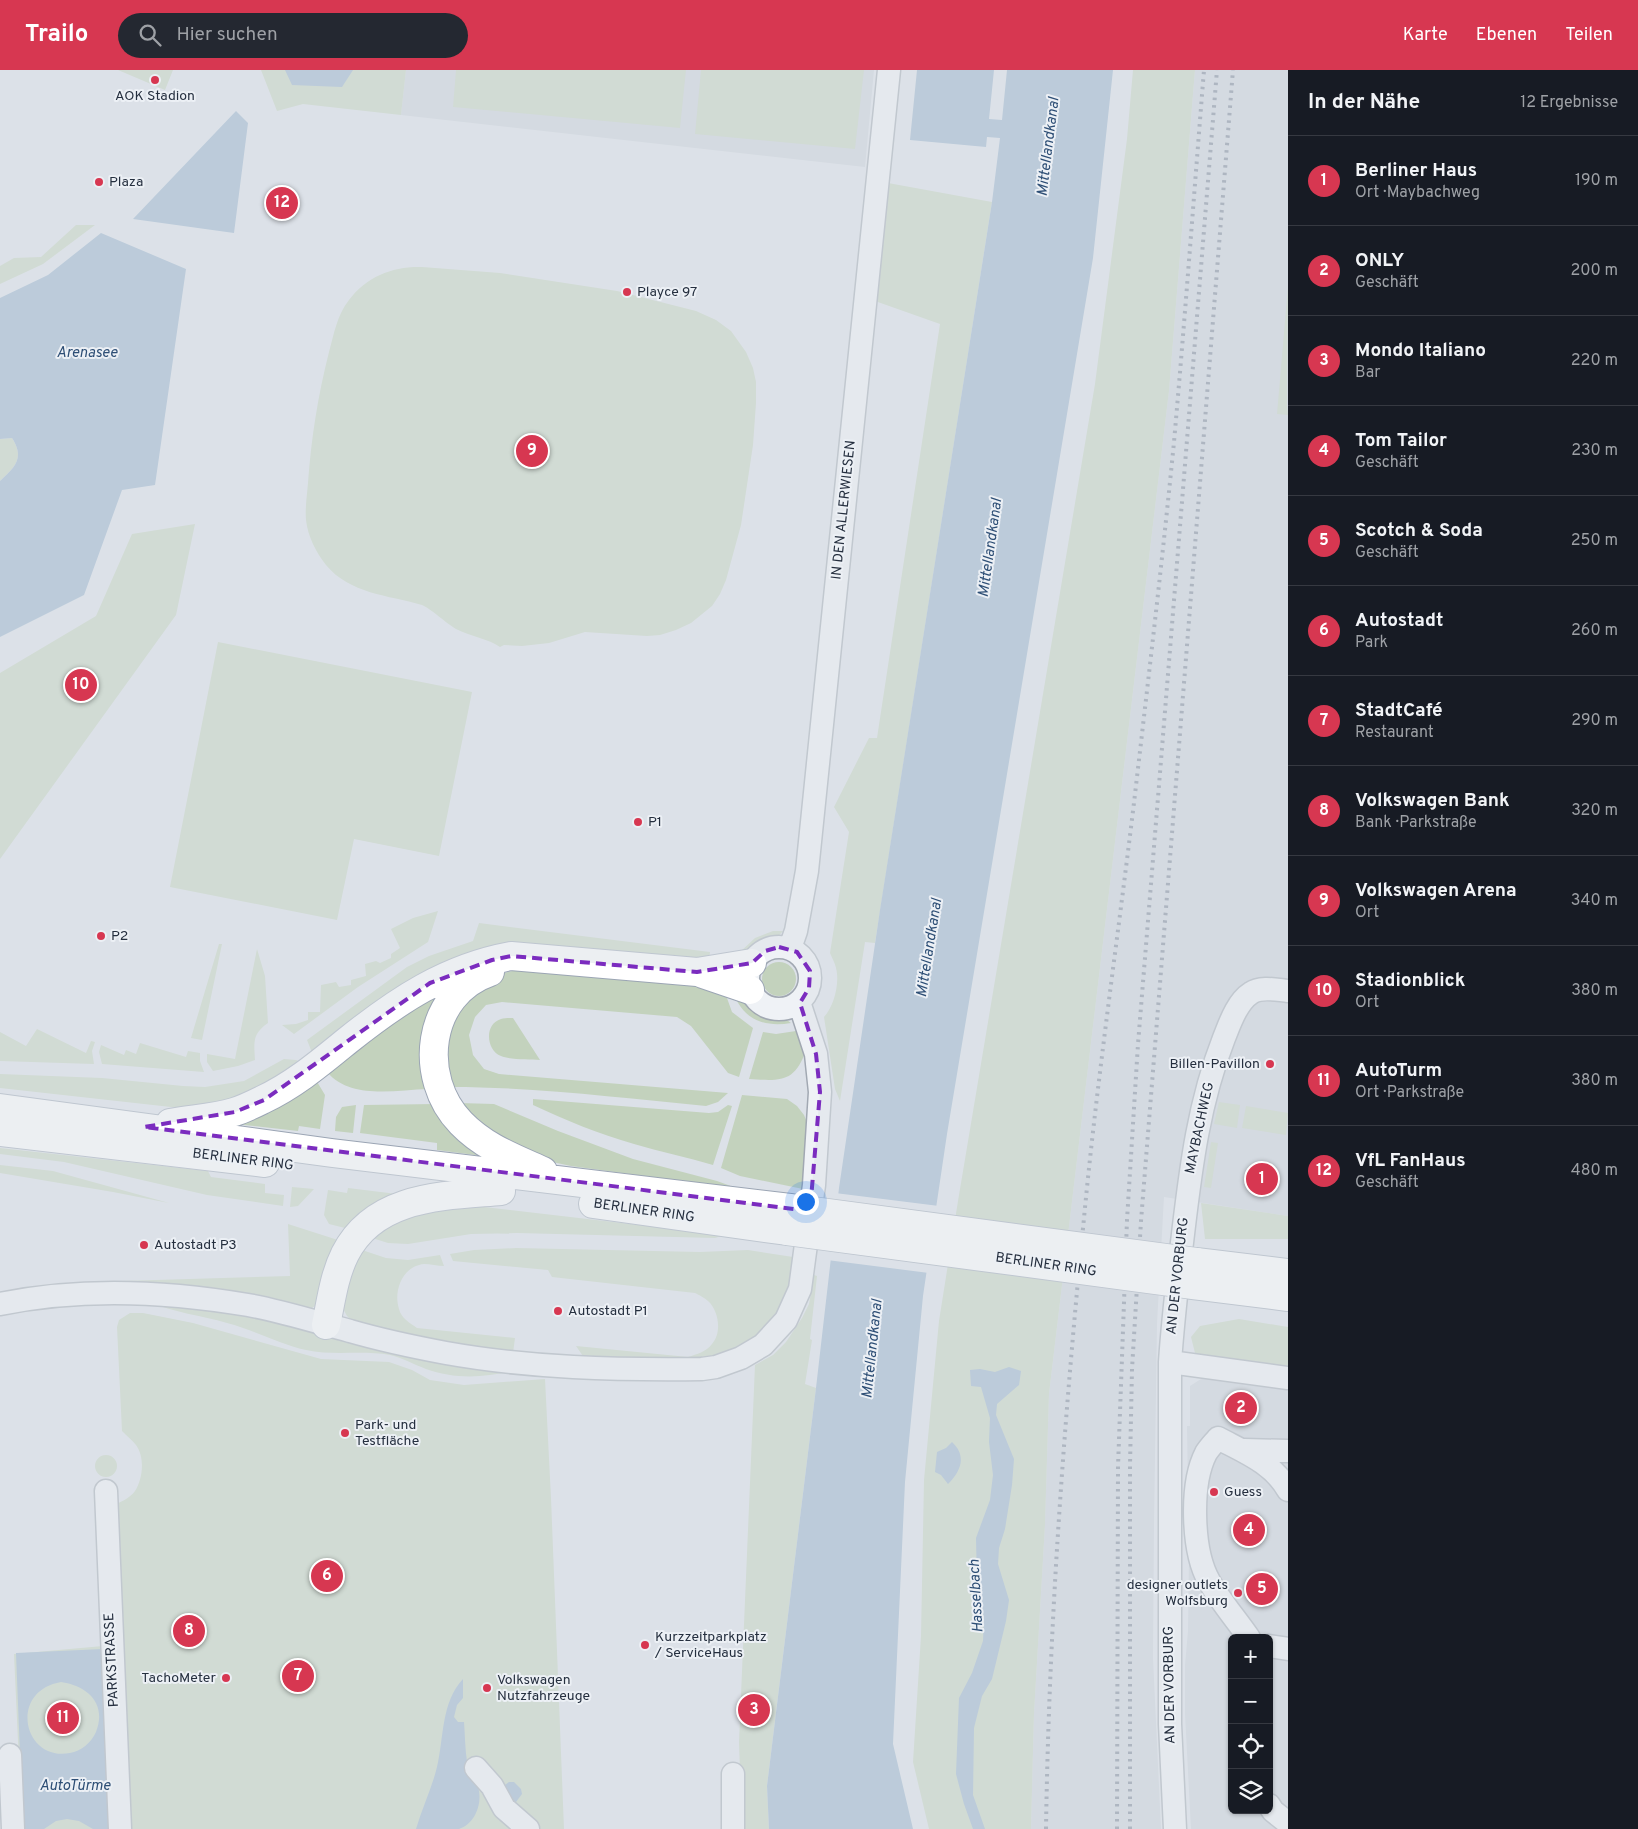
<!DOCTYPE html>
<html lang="de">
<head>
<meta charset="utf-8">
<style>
  body { margin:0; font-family:Overpass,sans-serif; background:#242831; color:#f1f3f6 }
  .controls { position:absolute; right:15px; bottom:15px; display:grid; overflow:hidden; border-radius:8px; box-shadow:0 1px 4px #0004 }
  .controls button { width:45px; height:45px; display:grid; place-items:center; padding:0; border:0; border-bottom:1px solid #363941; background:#171b24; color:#f1f3f6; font:25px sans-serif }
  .you { position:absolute; left:805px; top:1131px; width:18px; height:18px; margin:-12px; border:4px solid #fff; border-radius:50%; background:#1a73e8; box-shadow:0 0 0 8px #1a73e833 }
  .badge { display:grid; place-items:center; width:32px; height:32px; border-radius:50%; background:#d73751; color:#fff; font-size:16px; font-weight:700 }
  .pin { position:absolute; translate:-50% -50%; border:2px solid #fff; box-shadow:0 1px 5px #0006 }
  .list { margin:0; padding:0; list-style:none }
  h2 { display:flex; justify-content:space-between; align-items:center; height:65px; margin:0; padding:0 20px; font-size:21px }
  h2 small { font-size:16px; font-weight:400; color:#9ea1a6 }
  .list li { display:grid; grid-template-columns:32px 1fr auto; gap:15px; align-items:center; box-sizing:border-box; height:90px; padding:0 20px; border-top:1px solid #363941 }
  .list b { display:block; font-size:19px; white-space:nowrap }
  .list p { margin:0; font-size:16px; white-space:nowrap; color:#9ea1a6 }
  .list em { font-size:16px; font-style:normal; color:#9ea1a6 }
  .icon { flex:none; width:28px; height:28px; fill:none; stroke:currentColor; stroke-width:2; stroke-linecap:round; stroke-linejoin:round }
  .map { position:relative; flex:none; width:1288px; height:1759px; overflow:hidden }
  header { display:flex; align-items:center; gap:30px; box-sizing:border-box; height:70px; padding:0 25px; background:#d73751; color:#fff }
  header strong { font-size:24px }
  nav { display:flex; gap:28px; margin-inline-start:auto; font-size:18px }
  .search { width:350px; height:45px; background:#242831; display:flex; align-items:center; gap:12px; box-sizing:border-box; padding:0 18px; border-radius:28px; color:#9ea1a6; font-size:19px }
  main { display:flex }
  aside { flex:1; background:#171b24 }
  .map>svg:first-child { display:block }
  .built { fill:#cad0da; fill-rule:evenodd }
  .green { fill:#c3d2bd }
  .water { fill:#94afcb; fill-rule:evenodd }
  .pier { fill:#dce1e8 }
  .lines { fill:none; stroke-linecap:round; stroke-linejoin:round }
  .minor-casing { stroke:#a1a8b2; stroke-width:25 }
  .major-casing { stroke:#9ba5b4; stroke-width:30 }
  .minor { stroke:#eff2f6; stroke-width:22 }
  .major { stroke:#fff; stroke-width:28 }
  .rail { stroke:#758092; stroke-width:4; stroke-dasharray:2.5 5; stroke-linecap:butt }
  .major-bridge-casing { stroke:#9ba5b4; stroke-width:30; stroke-linecap:butt }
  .major-bridge { stroke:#fff; stroke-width:28 }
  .marked { fill:none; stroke:#7b2cbf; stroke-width:4; stroke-dasharray:10 6; stroke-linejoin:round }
  .poi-dot { fill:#d73751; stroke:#ecf0f5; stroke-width:2 }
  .labels { text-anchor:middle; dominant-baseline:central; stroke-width:4; stroke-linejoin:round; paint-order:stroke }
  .poi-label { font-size:14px; fill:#252f3f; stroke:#ecf0f5; text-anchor:start }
  .street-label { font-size:14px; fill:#252f3f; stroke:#ecf0f5 }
  .water-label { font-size:15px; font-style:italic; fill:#2d4e75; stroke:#ecf0f5 }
</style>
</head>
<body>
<header>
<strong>Trailo</strong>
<div class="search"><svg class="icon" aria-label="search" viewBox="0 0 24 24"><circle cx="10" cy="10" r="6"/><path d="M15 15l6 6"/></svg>Hier suchen</div>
<nav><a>Karte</a><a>Ebenen</a><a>Teilen</a></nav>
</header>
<main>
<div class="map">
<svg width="1288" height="1759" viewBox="0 0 1288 1759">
  <rect width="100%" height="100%" fill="#dce1e8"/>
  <path class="built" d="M 406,0 L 874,0 L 865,97 L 401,45 Z
    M 1195,0 L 1288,0 L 1288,1146 L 1164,1127 L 1157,1254 L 1154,1455 L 1153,1588 L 1161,1759 L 1031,1759 L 1034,1644 L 1045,1455 L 1049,1324 L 1169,321 Z
    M 1204,1307 L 1288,1320 L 1288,1759 L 1191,1759 L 1185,1644 L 1185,1595 L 1188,1561 L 1189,1485 L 1187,1356 L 1190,1356 L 1190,1316 ZM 1232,1568 L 1269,1568 L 1269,1740 L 1232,1740 Z"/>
  <path class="green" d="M 118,0 L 173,0 L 165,20 Z
    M 261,0 L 406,0 L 401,45 L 303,34 L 277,41 Z
    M 456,0 L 686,0 L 680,58 L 453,37 Z
    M 701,0 L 864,0 L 855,79 L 695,64 Z
    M 1133,0 L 1195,0 L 1169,321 L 1049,1324 L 1045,1455 L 1034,1644 L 1031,1759 L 929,1759 L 913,1692 L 921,1566 L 924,1410 L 939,1251 L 958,1131 L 1095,314 L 1127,69 Z
    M 888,113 L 992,132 L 875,873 L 865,872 L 840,1031 L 835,1019 L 824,947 C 834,936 840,913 836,898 C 835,893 832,888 830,883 L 849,762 L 834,737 L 869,668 L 877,668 L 940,254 L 875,231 Z
    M 76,155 L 95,155 L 43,194 L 0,214 L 0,196 L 14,188 L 41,187 Z
    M 422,197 L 500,203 L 617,221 L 696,241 L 716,250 L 731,261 L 746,282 L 753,298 L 756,312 L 756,333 L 753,375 L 741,455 L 726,510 L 720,524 L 712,536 L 691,553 L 676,560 L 660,565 L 647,566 L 585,562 L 549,573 L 522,576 L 504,575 L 500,577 C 489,569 470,566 456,559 C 446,553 430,538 422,535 C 388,525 350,524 326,495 C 316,482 308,467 306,450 C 305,438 307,425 308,413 C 311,369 318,325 329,282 C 334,264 337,245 349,230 C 367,206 394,196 422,197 Z
    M 1288,216 L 1287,336 L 1288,345 L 1277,344 Z
    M 12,368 C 25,388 15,397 0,411 L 0,369 Z
    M 195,454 L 176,545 L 0,789 L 0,603 L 96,546 L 132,464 Z
    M 218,572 L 472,622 L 439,786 L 354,769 L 337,850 L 170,817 Z
    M 438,841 L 428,872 L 358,917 L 294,964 L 282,955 L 296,954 L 308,950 L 308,942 L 320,942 L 321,915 L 336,912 L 339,917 L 351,915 L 351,910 L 366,906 L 365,894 L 376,891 L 380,893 L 391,888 L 391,884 L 400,878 L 391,859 L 413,848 Z
    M 479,853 L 710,882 L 709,891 L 511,878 L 313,985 L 307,970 L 407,897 L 429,886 L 473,871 Z
    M 773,861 L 783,861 L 773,872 L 759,878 L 753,882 L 739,883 L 755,868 Z
    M 219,874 L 222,874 L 202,970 L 191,968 Z
    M 257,879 L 265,906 L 268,953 C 252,964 254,972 255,990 L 238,996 L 213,1001 L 207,992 L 207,984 L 235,989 Z
    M762 909a17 17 0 1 1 34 0a17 17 0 1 1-34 0Z
    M 516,900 L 723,917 L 732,942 L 753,958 L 739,1007 L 728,1003 L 691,956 L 677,947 L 502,932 L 486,935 L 475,947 L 469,965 L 473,985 L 484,999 L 499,1004 L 728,1023 L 718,1032 L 706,1036 C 621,1028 536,1017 451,1017 L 443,995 L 447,955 L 458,937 L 493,906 Z
    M 456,910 L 428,1019 C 395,1020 351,1030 327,1002 L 393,948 Z
    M 732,919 L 748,929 L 763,942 L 784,948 L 791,953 C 762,958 741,948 732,919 Z
    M 513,948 L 540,990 C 530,989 510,990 501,986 C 486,980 484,954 501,949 C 504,948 509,948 513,948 Z
    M 37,959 L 86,983 L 91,971 L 95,972 L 92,981 L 94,994 L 0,991 L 0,962 L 26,976 Z
    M 796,961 L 806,980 C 795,1013 780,1011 749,1009 L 763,962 L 776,964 Z
    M 140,973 L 186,987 L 188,981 L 200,983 L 200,991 L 204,1002 L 102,994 L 99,982 L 101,975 L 124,985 L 126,980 L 136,984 Z
    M 284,989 L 296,990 L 303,993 L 251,1028 L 180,1038 L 0,1018 L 0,1004 L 102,1008 L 183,1016 L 205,1017 L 244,1011 Z
    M 316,1010 L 325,1025 L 320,1059 L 299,1056 L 298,1061 L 235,1054 Z
    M 742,1025 L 787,1029 L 797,1036 L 804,1045 L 809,1057 L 803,1119 L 740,1106 L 721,1098 Z
    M 533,1029 L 709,1043 L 718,1042 L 728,1035 L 732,1036 L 713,1095 C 687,1087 660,1082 634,1074 C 599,1064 565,1050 533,1035 Z
    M 1219,1032 L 1240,1035 L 1237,1058 L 1214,1054 Z
    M 459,1033 L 494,1034 L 558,1061 L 633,1089 L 717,1111 L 739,1119 L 571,1096 L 543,1090 L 489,1065 Z
    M 435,1034 L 483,1086 L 437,1080 L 437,1073 L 360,1063 L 364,1035 Z
    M 356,1035 L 353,1063 L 335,1061 L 336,1047 L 342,1037 Z
    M 1246,1036 L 1288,1043 L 1286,1065 L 1242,1058 Z
    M 1211,1072 L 1218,1073 L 1211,1118 L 1204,1117 Z
    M 0,1078 L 208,1101 L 211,1107 L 265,1114 L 265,1123 L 284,1125 L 283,1136 L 207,1125 L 64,1092 L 0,1084 Z
    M 0,1095 L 53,1101 L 169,1133 L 113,1122 L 0,1103 Z
    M 292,1117 L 314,1119 L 298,1136 L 290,1137 Z
    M 348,1118 L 397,1124 L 349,1159 L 329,1154 L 324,1145 L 328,1120 L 347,1123 Z
    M 1201,1133 L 1288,1146 L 1288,1169 L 1205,1169 Z
    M 467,1135 L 725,1165 L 715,1168 L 517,1163 L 471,1164 L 408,1174 L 388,1173 L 369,1167 L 404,1145 Z
    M 288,1154 L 341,1171 L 317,1235 L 310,1239 L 162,1214 L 122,1211 L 290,1206 Z
    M 516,1178 L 700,1182 L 748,1180 L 793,1187 L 790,1216 L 775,1246 L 759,1265 L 737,1279 L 701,1291 L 585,1289 L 576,1276 L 688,1287 C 697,1284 706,1282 712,1274 C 722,1263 719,1241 708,1231 C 705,1228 699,1225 695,1223 L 552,1207 L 548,1200 L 453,1191 L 450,1184 L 474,1180 Z
    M 359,1179 L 386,1188 L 408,1190 L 440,1185 L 444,1196 C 438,1196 430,1194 424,1194 C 403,1196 393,1220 399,1239 C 401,1248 410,1253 417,1258 L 515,1268 L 513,1283 L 444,1272 L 355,1253 L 347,1246 L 341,1235 Z
    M 814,1205 L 817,1206 L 810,1269 L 812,1270 L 805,1314 L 816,1318 L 767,1716 L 769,1759 L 742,1759 L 739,1672 L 755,1295 L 773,1285 L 786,1272 L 802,1248 L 809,1234 Z
    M 150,1232 L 202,1237 L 512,1301 C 483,1308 453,1309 426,1299 C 413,1294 403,1288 390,1285 C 363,1280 333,1286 306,1280 C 279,1274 254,1260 227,1253 C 201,1245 174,1243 150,1232 Z
    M 130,1243 L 143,1243 L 193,1253 L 321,1289 L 389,1292 L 412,1300 L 430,1310 L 464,1315 L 545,1309 L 551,1428 L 564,1759 L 22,1759 L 14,1584 L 103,1576 L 115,1435 C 122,1431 130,1428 135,1421 C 143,1409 145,1387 136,1375 C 132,1370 126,1365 122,1361 L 117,1257 L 119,1250 Z
    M 1239,1249 L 1288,1257 L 1288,1306 L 1197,1291 L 1191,1267 L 1200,1256 Z
    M95 1396a11 11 0 1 1 22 0a11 11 0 1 1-22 0Z"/>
  <path class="water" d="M 285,0 L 353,0 L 342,17 L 292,15 Z
    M 917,0 L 994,0 L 989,49 L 1002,50 L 1007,0 L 1113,0 L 1093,188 L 947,1064 L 923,1226 L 905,1412 L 893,1674 L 913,1759 L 769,1759 L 767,1716 L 816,1318 L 839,1118 L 880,840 L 992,132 L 1000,68 L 987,67 L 986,77 L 910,70 Z
    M 236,41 L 248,53 L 234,163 L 133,149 Z
    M 101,163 L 186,199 L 155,415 L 122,420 L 84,525 L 0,567 L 0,411 C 15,397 25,388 12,368 L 0,369 L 0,228 L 48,205 Z
    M 1009,1297 L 1021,1301 L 1019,1315 L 997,1334 L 996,1345 L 1014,1389 L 1012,1415 L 1008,1440 L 1005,1459 L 999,1478 L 998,1494 L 1009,1530 L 1006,1551 L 992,1609 L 982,1626 L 974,1658 L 973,1725 L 985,1759 L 973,1759 L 964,1734 L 956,1704 L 959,1628 L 972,1603 L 983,1571 L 984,1548 L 977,1512 L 976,1468 L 990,1430 L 993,1405 L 989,1372 L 990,1348 L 981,1317 L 971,1316 L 970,1300 L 980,1299 L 995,1302 Z
    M 952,1372 C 967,1386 961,1401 948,1414 L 941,1405 L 935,1402 L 937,1382 L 946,1378 Z
    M 103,1579 L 111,1759 L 93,1759 L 79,1751 L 67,1749 L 56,1751 L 44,1759 L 23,1759 L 16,1583 ZM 61,1612 C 88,1616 107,1634 96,1662 C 91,1673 81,1681 70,1683 C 23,1692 8,1621 61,1612 Z
    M 463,1609 L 463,1628 L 457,1635 L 454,1647 L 458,1652 L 464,1652 C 465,1665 465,1679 467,1692 C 468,1701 475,1708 478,1717 C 483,1733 475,1754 459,1759 L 416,1759 C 422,1738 432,1718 437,1697 C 444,1668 441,1632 463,1609 Z
    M 509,1712 L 514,1712 L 521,1719 L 522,1724 L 516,1732 L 511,1733 L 501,1718 Z"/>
  <path class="pier" d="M 835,1123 L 939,1136 L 929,1203 L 827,1190 Z"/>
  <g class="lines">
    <g class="minor-casing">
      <path id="minor" d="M748 908a31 31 0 1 1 62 0a31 31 0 1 1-62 0Z
        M 790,878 L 796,861 L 807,801 L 889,0
        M 0,1234 C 82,1217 166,1221 248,1235 C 282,1241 316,1252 350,1261 C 381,1270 414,1277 446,1283 C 530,1298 616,1300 702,1299 L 716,1297 L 741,1288 L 763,1275 L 786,1250 L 800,1219 L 814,1115 L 820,1022 L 816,984 L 799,932
        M 1170,1292 L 1288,1308
        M 1244,1380 L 1288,1381
        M 106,1421 L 120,1759
        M 1249,1568 C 1236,1549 1220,1531 1209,1511 C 1192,1481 1190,1414 1206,1383 C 1209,1378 1214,1373 1218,1368 C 1244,1382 1273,1393 1288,1420
        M 1269,1576 L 1288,1579
        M 10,1685 L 13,1759
        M 476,1698 L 492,1716 L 504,1738 L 528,1759
        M 1269,1735 L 1273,1741 L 1288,1753
        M 733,1759 L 733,1704
        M 1175,1759 L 1170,1654 L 1170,1292 C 1173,1249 1178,1206 1183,1164 C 1191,1096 1199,1032 1224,968 C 1230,953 1237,932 1251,923 C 1261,916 1277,920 1288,921"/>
    </g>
    <g class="major-casing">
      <path id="major" d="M 490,902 C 426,924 417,1008 461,1053 C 484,1077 514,1088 543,1101
        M 703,904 L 750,920
        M 0,1038 L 332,1083 L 790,1138
        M 170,1053 C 191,1049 214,1048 234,1042 C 244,1039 254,1034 262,1030 C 294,1015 320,993 347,971 C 397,931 446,898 511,886 L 697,902 L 752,893
        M 0,1062 L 265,1093
        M 593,1134 L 787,1161
        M 1196,1192 L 1288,1203
        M 1193,1215 L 1288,1227
        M 326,1255 C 331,1231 334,1206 345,1184 C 375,1125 444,1126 501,1121"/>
    </g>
    <use href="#minor" class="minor"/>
    <use href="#major" class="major"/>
    <path class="rail" d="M 1046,1759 C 1049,1555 1064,1351 1084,1148 C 1098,1000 1120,854 1137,707 C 1150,595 1163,484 1174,372 C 1185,248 1194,124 1204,0
      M 1117,1759 L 1118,1397 L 1127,1150 L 1138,974 L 1217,0
      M 1130,1759 L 1130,1396 L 1132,1299 L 1141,1151 L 1233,0"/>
    <g class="major-bridge-casing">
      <path id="major-bridge" d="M 790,1138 L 1196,1192
        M 787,1161 L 1193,1215"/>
    </g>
    <use href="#major-bridge" class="major-bridge"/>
  </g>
  <path d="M0 0H1288V1759H0ZM 779,877 L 797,882 L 810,901 L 809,918 L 800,933 L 816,984 L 820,1022 L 810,1141 L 144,1057 L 235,1042 L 264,1030 L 430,913 L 492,890 L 511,886 L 697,902 L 752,893 L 765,881 Z" fill="#dce1e8" fill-opacity=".55" fill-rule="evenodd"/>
  <path class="marked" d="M 779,877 L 797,882 L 810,901 L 809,918 L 800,933 L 816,984 L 820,1022 L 810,1141 L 144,1057 L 235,1042 L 264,1030 L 430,913 L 492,890 L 511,886 L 697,902 L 752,893 L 765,881 Z"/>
  <g class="poi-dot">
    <circle cx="155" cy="10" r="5"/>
    <circle cx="99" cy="112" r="5"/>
    <circle cx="627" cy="222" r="5"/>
    <circle cx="638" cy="752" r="5"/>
    <circle cx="101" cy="866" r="5"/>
    <circle cx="1270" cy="994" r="5"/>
    <circle cx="144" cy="1175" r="5"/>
    <circle cx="558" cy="1241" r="5"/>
    <circle cx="345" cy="1363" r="5"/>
    <circle cx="1214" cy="1422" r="5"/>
    <circle cx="1238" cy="1523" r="5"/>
    <circle cx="645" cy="1575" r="5"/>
    <circle cx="226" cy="1608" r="5"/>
    <circle cx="487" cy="1618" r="5"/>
  </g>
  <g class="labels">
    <g class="poi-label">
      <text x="155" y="26" text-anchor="middle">AOK Stadion</text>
      <text x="109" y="112">Plaza</text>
      <text x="637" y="222">Playce 97</text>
      <text x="648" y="752">P1</text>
      <text x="111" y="866">P2</text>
      <text x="1260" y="994" text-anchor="end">Billen-Pavillon</text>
      <text x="154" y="1175">Autostadt P3</text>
      <text x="568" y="1241">Autostadt P1</text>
      <text x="355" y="1355">Park- und<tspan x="355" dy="16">Testfläche</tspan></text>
      <text x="1224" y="1422">Guess</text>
      <text x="1228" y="1515" text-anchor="end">designer outlets<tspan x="1228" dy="16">Wolfsburg</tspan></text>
      <text x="655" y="1567">Kurzzeitparkplatz<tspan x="655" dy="16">/ ServiceHaus</tspan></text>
      <text x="216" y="1608" text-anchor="end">TachoMeter</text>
      <text x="497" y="1610">Volkswagen<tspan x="497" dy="16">Nutzfahrzeuge</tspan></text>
    </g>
    <g class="street-label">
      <text transform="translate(844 440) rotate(-84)">IN DEN ALLERWIESEN</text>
      <text transform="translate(1200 1058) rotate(-78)">MAYBACHWEG</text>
      <text transform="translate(243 1090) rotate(7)">BERLINER RING</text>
      <text transform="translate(644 1141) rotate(8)">BERLINER RING</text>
      <text transform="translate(1046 1195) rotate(8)">BERLINER RING</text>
      <text transform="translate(1178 1206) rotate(-84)">AN DER VORBURG</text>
      <text transform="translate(112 1590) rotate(-93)">PARKSTRASSE</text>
      <text transform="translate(1170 1615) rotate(-91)">AN DER VORBURG</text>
    </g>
    <g class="water-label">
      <text transform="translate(1049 77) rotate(-83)">Mittellandkanal</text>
      <text x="87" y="283">Arenasee</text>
      <text transform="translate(991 478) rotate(-82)">Mittellandkanal</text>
      <text transform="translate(930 878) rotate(-81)">Mittellandkanal</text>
      <text transform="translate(873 1279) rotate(-84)">Mittellandkanal</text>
      <text transform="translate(977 1526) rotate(-93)">Hasselbach</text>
      <text x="75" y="1716">AutoTürme</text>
    </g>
  </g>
</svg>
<div class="controls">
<button>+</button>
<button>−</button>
<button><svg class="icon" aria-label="locate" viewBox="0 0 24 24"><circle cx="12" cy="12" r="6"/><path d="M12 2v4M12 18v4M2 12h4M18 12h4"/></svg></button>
<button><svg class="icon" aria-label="layers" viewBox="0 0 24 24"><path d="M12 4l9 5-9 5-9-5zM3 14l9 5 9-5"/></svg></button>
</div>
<div class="you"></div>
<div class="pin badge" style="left:1262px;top:1109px">1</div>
<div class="pin badge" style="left:1241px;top:1338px">2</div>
<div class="pin badge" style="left:754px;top:1640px">3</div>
<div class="pin badge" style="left:1249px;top:1460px">4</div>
<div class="pin badge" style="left:1262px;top:1519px">5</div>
<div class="pin badge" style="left:327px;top:1506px">6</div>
<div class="pin badge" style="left:298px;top:1606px">7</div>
<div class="pin badge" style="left:189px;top:1561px">8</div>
<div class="pin badge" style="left:532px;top:381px">9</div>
<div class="pin badge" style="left:81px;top:615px">10</div>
<div class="pin badge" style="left:63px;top:1648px">11</div>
<div class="pin badge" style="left:282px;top:133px">12</div>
</div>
<aside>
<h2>In der Nähe<small>12 Ergebnisse</small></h2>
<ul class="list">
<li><span class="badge">1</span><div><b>Berliner Haus</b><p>Ort · Maybachweg</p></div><em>190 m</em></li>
<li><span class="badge">2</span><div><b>ONLY</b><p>Geschäft</p></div><em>200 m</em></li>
<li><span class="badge">3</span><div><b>Mondo Italiano</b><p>Bar</p></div><em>220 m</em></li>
<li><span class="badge">4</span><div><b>Tom Tailor</b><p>Geschäft</p></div><em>230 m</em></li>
<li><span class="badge">5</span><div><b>Scotch &amp; Soda</b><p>Geschäft</p></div><em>250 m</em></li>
<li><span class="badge">6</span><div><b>Autostadt</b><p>Park</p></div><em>260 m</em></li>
<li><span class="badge">7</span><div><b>StadtCafé</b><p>Restaurant</p></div><em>290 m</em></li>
<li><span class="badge">8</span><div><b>Volkswagen Bank</b><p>Bank · Parkstraße</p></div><em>320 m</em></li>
<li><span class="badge">9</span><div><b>Volkswagen Arena</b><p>Ort</p></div><em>340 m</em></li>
<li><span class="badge">10</span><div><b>Stadionblick</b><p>Ort</p></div><em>380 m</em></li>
<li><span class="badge">11</span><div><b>AutoTurm</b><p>Ort · Parkstraße</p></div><em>380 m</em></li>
<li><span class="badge">12</span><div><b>VfL FanHaus</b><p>Geschäft</p></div><em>480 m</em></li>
</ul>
</aside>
</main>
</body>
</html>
